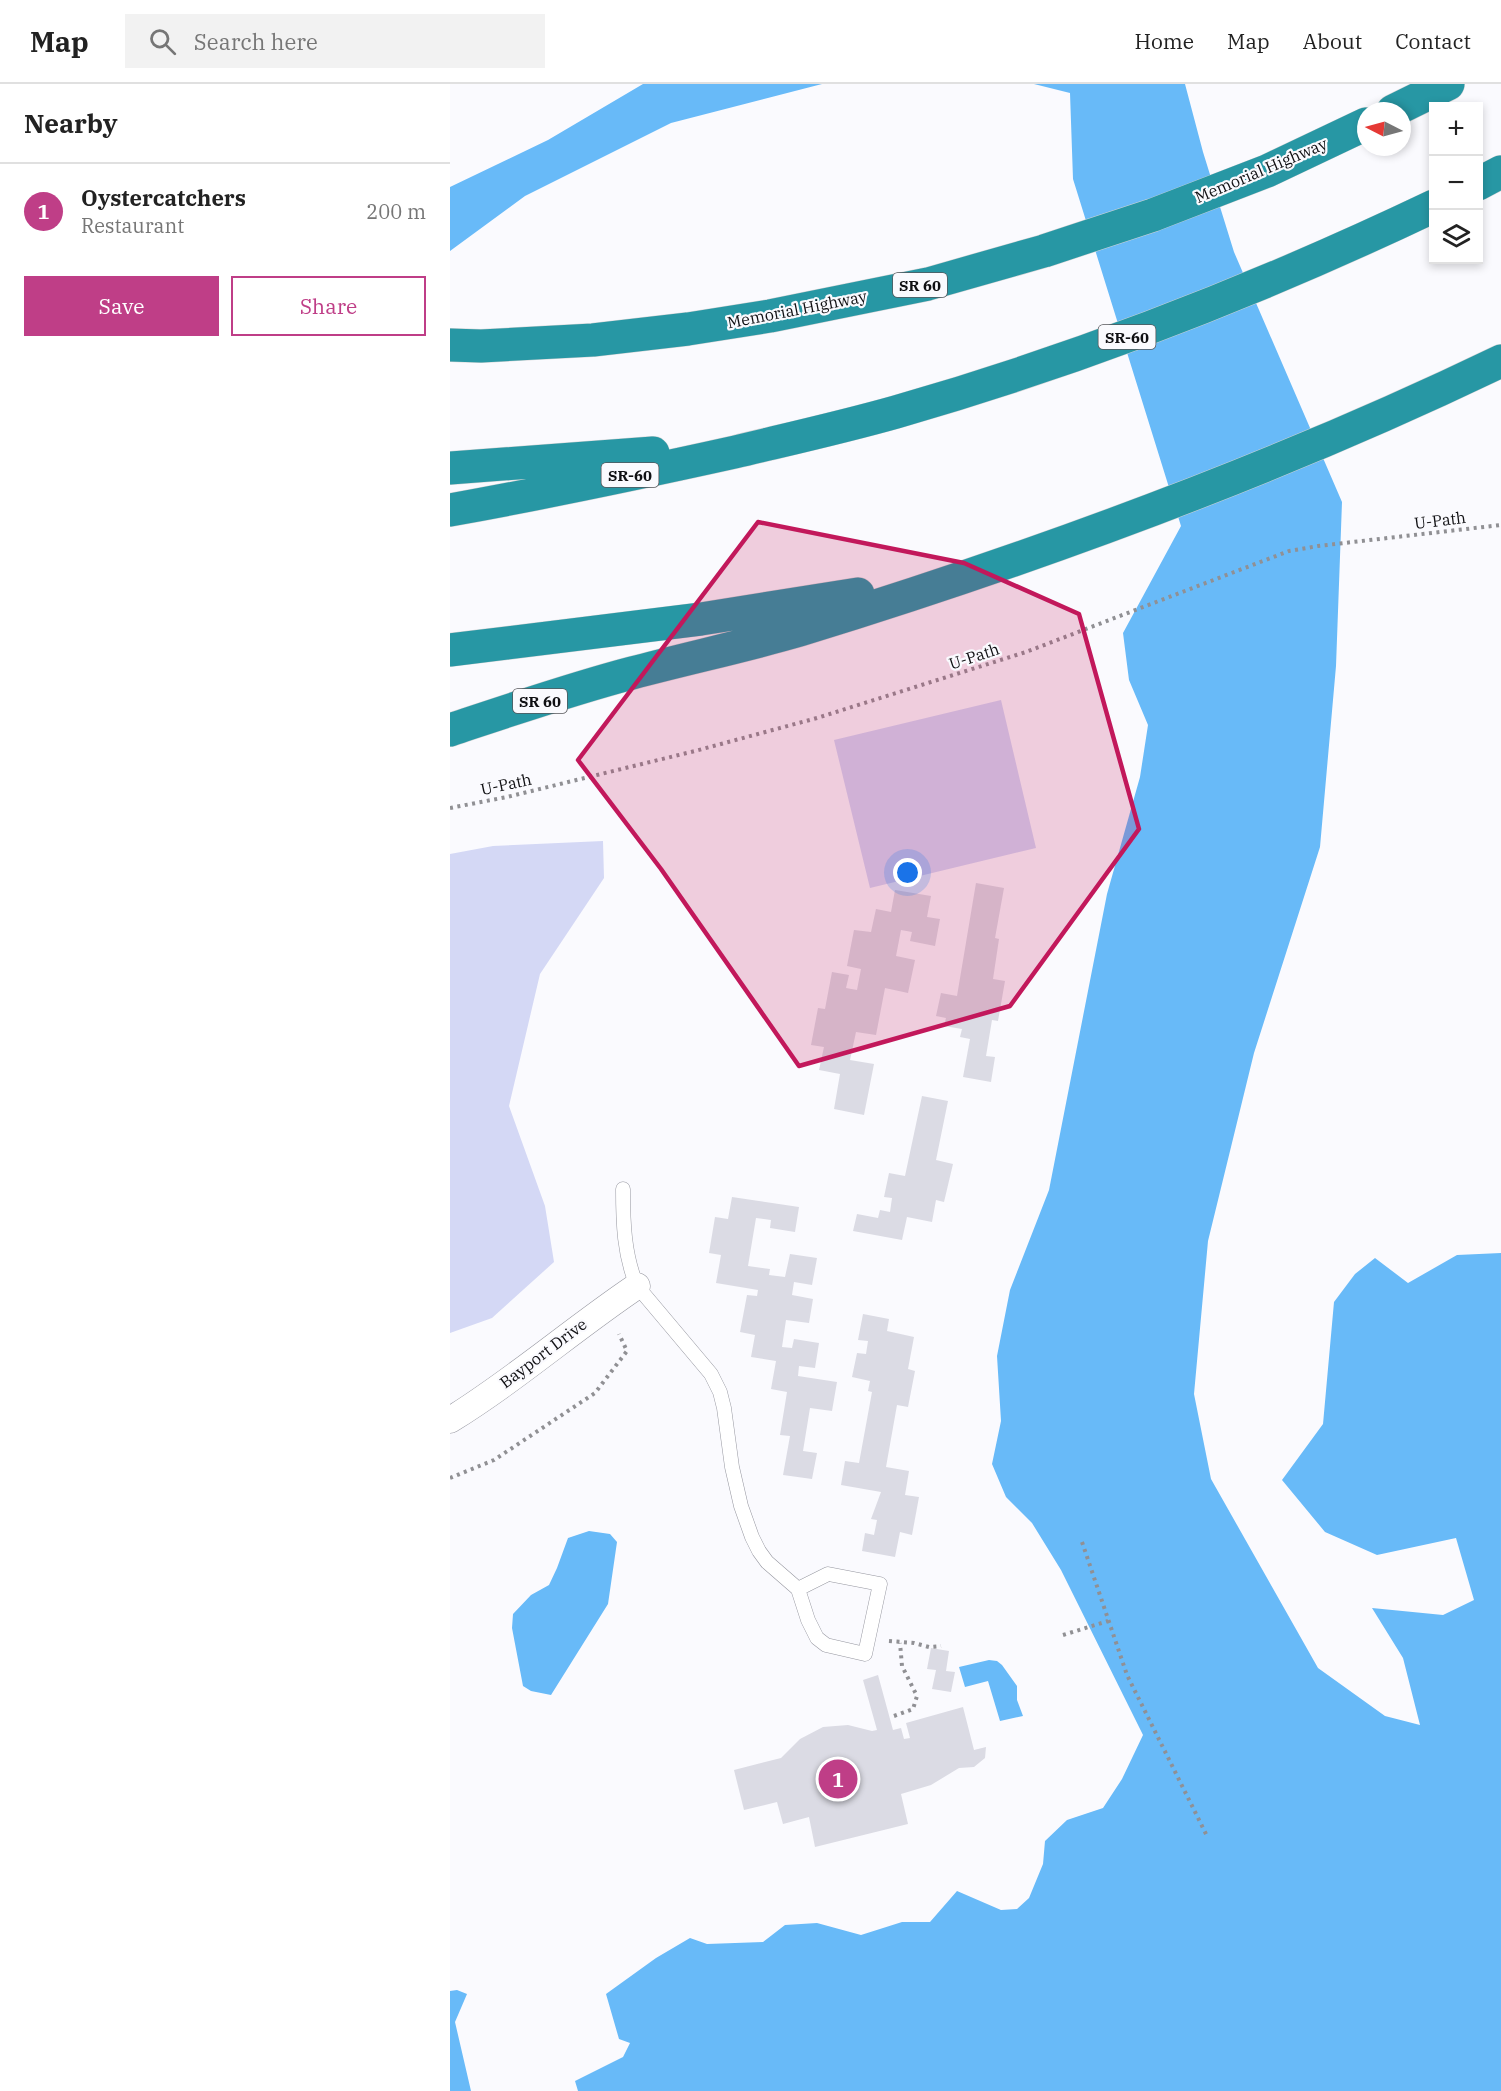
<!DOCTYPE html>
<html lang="en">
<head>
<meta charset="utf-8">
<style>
  body { margin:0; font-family:"IBM Plex Serif",serif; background:#f2f2f2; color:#222 }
  .controls { position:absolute; right:18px; top:18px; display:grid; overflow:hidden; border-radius:0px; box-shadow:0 3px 9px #0003 }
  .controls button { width:54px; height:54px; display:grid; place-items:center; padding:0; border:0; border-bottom:2px solid #e0e0e0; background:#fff; color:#222; font:30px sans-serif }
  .compass { position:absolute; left:907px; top:18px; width:54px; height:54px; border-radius:50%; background:#fff; box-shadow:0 3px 9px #0003; rotate:276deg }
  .you { position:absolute; left:458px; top:789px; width:21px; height:21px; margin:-15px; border:4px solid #fff; border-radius:50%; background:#1a73e8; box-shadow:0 0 0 9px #1a73e833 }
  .badge { display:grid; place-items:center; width:39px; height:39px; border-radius:50%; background:#bf3e87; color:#fff; font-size:20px; font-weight:700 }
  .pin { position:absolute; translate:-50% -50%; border:3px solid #fff; box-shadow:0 2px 6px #0006 }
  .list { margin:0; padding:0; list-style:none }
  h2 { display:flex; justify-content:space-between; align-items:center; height:78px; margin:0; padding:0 24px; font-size:26px }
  h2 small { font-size:20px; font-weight:400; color:#767676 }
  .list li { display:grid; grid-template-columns:39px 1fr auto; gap:18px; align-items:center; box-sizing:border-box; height:96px; padding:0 24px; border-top:2px solid #e0e0e0 }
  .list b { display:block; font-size:22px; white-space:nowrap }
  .list p { margin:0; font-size:20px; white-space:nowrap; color:#767676 }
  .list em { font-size:20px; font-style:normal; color:#767676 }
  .actions { display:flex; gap:12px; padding:18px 24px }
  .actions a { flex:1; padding:14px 0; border:2px solid #bf3e87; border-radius:0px; text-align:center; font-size:21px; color:#bf3e87 }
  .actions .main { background:#bf3e87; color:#fff }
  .icon { flex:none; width:33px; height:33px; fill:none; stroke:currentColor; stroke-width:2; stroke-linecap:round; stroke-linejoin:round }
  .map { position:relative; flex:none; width:1051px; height:2007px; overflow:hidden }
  header { display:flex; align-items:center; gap:36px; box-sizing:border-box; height:84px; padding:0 30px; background:#fff; border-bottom:2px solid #e0e0e0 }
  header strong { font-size:28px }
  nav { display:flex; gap:33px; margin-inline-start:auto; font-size:21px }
  .search { width:420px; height:54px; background:#f2f2f2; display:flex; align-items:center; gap:15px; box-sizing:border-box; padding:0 21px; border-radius:0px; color:#767676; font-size:22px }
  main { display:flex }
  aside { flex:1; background:#fff }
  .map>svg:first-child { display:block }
  .green { fill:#d4d8f5 }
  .water { fill:#68baf8 }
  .building { fill:#dbdbe4 }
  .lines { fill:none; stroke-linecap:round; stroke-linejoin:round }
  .service-casing { stroke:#9697a0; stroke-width:15 }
  .minor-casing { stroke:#9697a0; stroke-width:27 }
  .motorway-casing { stroke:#d4d4d5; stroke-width:34 }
  .path { stroke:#909094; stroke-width:4; stroke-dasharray:3 4.5; stroke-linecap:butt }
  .service { stroke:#fff; stroke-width:14 }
  .minor { stroke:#fff; stroke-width:26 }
  .motorway { stroke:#2797a4; stroke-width:33 }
  .marked { fill:#c2185b; fill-opacity:0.2; stroke:#c2185b; stroke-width:4.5; stroke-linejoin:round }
  .labels { text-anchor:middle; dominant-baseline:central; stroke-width:4.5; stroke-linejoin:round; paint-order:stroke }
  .shield { fill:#fafafe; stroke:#56565a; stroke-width:1.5 }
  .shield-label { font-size:15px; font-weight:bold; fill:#101013 }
  .street-label { font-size:16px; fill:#101013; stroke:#fafafe }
</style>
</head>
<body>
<header>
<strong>Map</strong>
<div class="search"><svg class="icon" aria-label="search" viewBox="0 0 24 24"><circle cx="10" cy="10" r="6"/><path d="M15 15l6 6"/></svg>Search here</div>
<nav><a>Home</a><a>Map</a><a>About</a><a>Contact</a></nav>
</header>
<main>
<aside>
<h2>Nearby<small></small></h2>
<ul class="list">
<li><span class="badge">1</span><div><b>Oystercatchers</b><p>Restaurant</p></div><em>200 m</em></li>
</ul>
<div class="actions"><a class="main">Save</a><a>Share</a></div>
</aside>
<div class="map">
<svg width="1051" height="2007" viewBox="0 0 1051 2007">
  <rect width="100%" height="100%" fill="#fafafe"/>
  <path class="green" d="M 551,616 L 586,764 L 420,804 L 384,656 Z
    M 153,757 L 154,794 L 90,890 L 59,1022 L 95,1122 L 104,1178 L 42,1234 L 0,1249 L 0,770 L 43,762 Z"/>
  <path class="water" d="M 193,0 L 372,0 L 221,39 L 75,112 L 0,167 L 0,103 L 98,56 Z
    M 584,0 L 735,0 L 753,68 L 784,168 L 892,418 L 886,582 L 870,763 L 804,969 L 758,1157 L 744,1310 L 761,1395 L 868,1584 L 935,1632 L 970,1641 L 953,1574 L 922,1524 L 993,1531 L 1024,1516 L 1006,1454 L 927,1471 L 875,1448 L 832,1396 L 873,1340 L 884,1218 L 905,1190 L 925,1174 L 958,1199 L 1007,1171 L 1051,1169 L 1051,2007 L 128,2007 L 125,1997 L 173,1973 L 180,1959 L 169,1955 L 156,1910 L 206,1874 L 240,1854 L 257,1860 L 313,1858 L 335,1841 L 367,1839 L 411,1851 L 452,1838 L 480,1838 L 507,1807 L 551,1826 L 567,1825 L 579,1814 L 593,1780 L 595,1757 L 617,1736 L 653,1724 L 672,1695 L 693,1651 L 611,1486 L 582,1439 L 556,1413 L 542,1380 L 551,1337 L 547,1272 L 560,1206 L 599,1106 L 657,810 L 690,693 L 698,641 L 679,596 L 673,549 L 731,442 L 623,95 L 620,9 Z
    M 139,1447 L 160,1450 L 167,1458 L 158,1520 L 101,1611 L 81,1607 L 73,1602 L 62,1544 L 63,1530 L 81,1511 L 99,1501 L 107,1484 L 118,1454 Z
    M 539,1576 L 547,1577 L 552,1581 L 567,1602 L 567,1616 L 573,1632 L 550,1637 L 538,1597 L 515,1603 L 509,1583 Z
    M 7,1906 L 17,1910 L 5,1938 L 21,2007 L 0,2007 L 0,1907 Z"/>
  <path class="building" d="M 526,799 L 554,804 L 545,854 L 549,855 L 543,895 L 555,897 L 548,937 L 542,936 L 536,972 L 545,973 L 541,998 L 513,993 L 520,955 L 510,953 L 512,945 L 494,942 L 496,934 L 486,932 L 491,909 L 507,912 Z
    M 445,806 L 481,812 L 477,833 L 490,835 L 485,862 L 460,857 L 462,848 L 451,846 L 446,872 L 465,876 L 458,909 L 435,904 L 426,951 L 406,948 L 400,976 L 424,980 L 414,1031 L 384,1025 L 390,990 L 369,986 L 374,963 L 361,961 L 368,924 L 375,925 L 382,888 L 399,891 L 396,904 L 407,906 L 411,885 L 397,882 L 404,846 L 421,848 L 426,825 L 441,828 Z
    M 472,1012 L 498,1017 L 486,1076 L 503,1080 L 494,1118 L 486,1116 L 482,1138 L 457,1133 L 452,1156 L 403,1147 L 407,1130 L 428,1134 L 430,1126 L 440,1128 L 442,1114 L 434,1113 L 439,1089 L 455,1092 Z
    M 282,1113 L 349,1123 L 345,1148 L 320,1144 L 321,1136 L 306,1134 L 298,1182 L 320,1185 L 319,1191 L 335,1193 L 340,1170 L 367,1174 L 362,1201 L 344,1198 L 342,1211 L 363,1215 L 359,1239 L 336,1236 L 332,1263 L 342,1264 L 344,1255 L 369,1259 L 365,1284 L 349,1282 L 348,1292 L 387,1298 L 382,1327 L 360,1324 L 353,1367 L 367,1369 L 362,1395 L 333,1391 L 340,1352 L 330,1351 L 337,1308 L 321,1305 L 326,1277 L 301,1273 L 305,1251 L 290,1248 L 297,1211 L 307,1212 L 308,1206 L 266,1199 L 271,1171 L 259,1169 L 265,1133 L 278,1135 Z
    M 413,1230 L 439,1235 L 437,1247 L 464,1253 L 458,1285 L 465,1287 L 458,1323 L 447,1321 L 436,1383 L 459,1387 L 455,1411 L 469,1413 L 462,1451 L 450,1448 L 445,1473 L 412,1467 L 415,1449 L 424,1451 L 427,1436 L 421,1435 L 431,1408 L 391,1401 L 395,1377 L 409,1379 L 422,1308 L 418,1307 L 420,1297 L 402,1293 L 407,1269 L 416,1270 L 418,1257 L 408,1256 Z
    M 481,1564 L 499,1567 L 496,1587 L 505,1588 L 501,1608 L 482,1605 L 486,1586 L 477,1585 Z
    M 428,1591 L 443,1646 L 451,1644 L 454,1655 L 460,1654 L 456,1639 L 513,1623 L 524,1666 L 536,1663 L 535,1674 L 524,1683 L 509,1684 L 481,1701 L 451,1710 L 458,1740 L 365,1763 L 359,1733 L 333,1740 L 327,1718 L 294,1726 L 284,1686 L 331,1674 L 350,1655 L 373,1643 L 398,1641 L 422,1647 L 427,1646 L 413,1596 Z"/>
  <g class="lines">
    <g class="service-casing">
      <path id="service" d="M 173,1105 C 173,1139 174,1171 187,1202 L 261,1290 L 270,1308 L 274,1324 L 282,1383 L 291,1422 L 302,1453 L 309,1467 L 317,1478 L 348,1505 L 358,1536 L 367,1554 L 376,1561 L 415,1570 L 430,1500 L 378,1490 L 348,1505"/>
    </g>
    <g class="minor-casing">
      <path id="minor" d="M 0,1336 C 65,1296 123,1245 187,1202"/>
    </g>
    <g class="motorway-casing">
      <path id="motorway" d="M 943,27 L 998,0
        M 1028,100 L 1051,88
        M 0,261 L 31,262 L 143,256 L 238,245 L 320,232 L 478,200 L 594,167 L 703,131 L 817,87 L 916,40
        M 0,384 L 203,369
        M 0,426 C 95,409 190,389 285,368 C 339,355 393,343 446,328 C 631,275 810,205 984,122
        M 0,566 L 251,535 L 408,510
        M 0,646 C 60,626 121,605 182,589 C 238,574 295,562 350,546 C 590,472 825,386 1051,277"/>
    </g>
    <path class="path" d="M 0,724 L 57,713 L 245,667 L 367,634 L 576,568 L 839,467 L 868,462 L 1051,441
      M 0,1394 L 44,1376 L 145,1309 L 177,1267 L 169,1250
      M 632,1458 L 677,1591 L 758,1754
      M 613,1551 L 658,1537
      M 439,1557 L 464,1559 L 479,1563 L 491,1562
      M 444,1632 L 463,1625 L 467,1612 L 452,1582 L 450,1559"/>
    <use href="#service" class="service"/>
    <use href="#minor" class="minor"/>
    <use href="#motorway" class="motorway"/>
  </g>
  <path class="marked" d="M 308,438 L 514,479 L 629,530 L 689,745 L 560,922 L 349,982 L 211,785 L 128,676 Z"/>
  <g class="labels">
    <g class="shield">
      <rect x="443" y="189" width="54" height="24" rx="4.5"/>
      <rect x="648.5" y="241" width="57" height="24" rx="4.5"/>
      <rect x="151.5" y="379" width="57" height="24" rx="4.5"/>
      <rect x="63" y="605" width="54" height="24" rx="4.5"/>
    </g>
    <g class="shield-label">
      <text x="470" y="201">SR 60</text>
      <text x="677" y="253">SR-60</text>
      <text x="180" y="391">SR-60</text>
      <text x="90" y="617">SR 60</text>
    </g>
    <g class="street-label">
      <text transform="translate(811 86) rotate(-23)">Memorial Highway</text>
      <text transform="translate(347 225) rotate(-11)">Memorial Highway</text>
      <text transform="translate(990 436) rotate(-7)">U-Path</text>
      <text transform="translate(524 572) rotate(-18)">U-Path</text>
      <text transform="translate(56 700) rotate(-12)">U-Path</text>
      <text transform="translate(93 1269) rotate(-37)">Bayport Drive</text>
    </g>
  </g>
</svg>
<div class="controls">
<button>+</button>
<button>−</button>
<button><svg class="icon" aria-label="layers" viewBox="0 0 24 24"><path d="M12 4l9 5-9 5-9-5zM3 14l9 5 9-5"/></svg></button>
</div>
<svg class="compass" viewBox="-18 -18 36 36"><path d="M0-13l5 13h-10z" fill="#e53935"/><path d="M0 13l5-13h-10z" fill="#767676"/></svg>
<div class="you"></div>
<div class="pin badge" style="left:388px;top:1695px">1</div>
</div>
</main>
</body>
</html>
